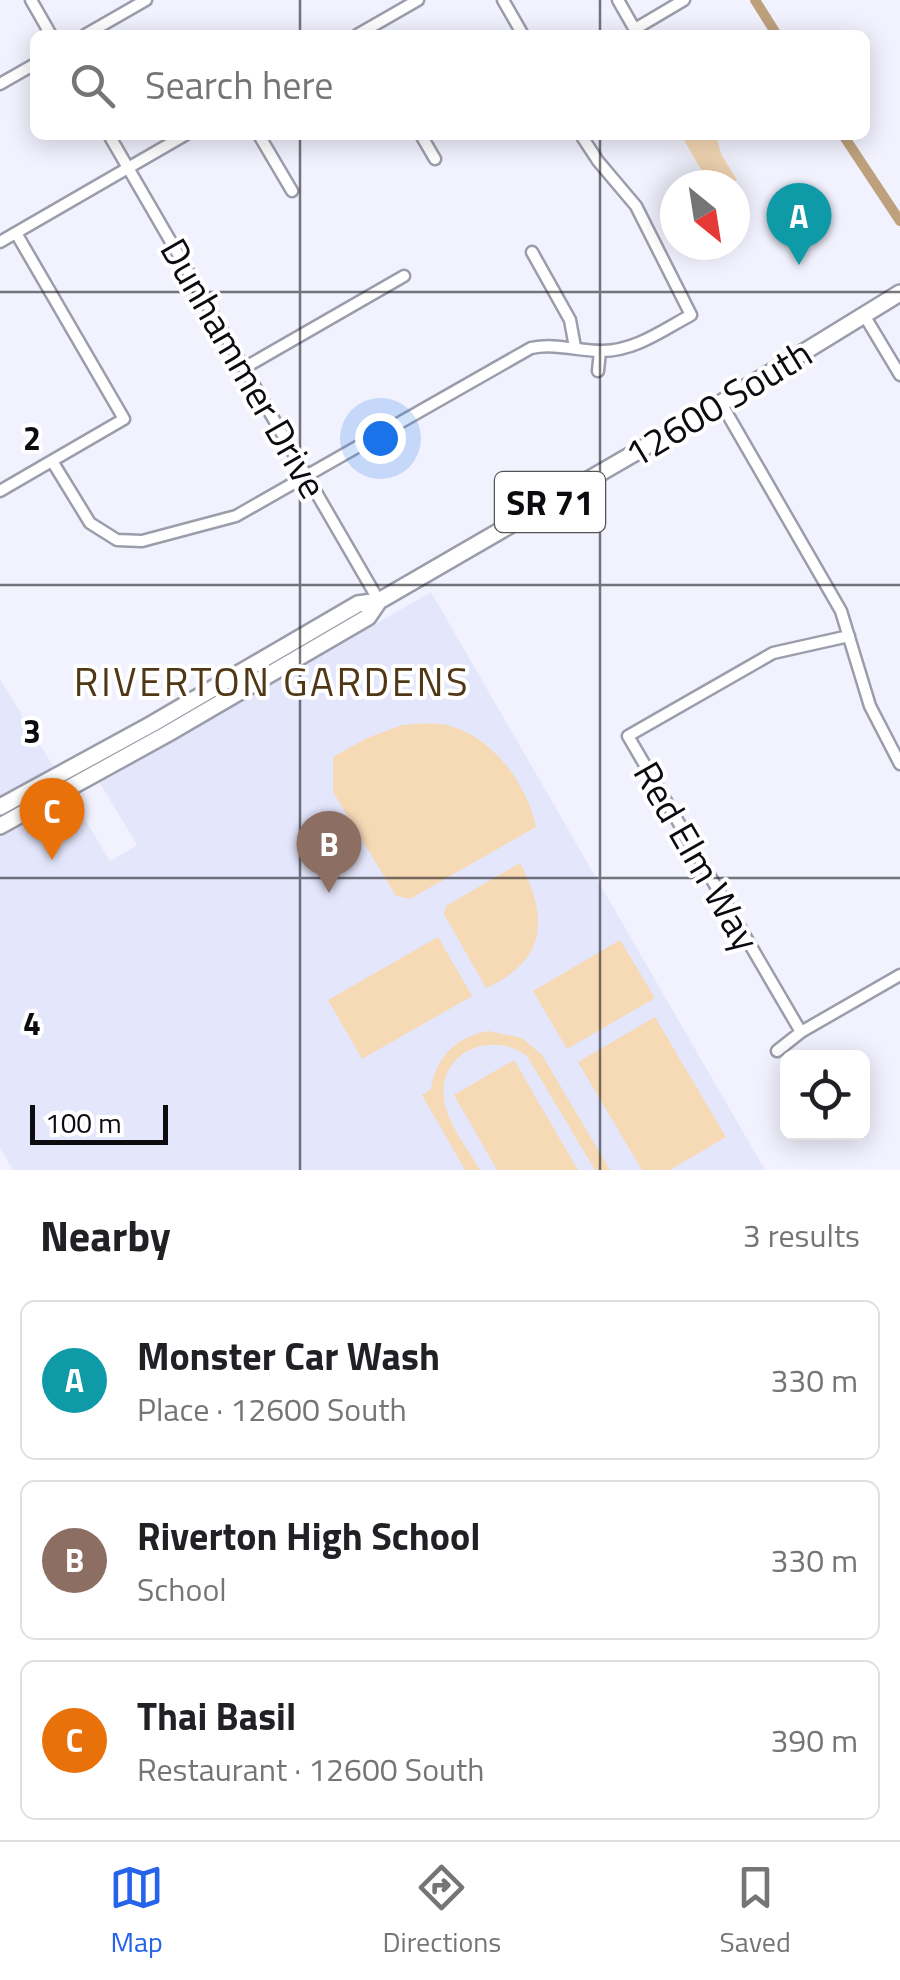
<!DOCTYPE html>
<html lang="en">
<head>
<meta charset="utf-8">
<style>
  body { margin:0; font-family:"Titillium Web",sans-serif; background:#f6f6f6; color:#202124 }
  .controls { position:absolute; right:30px; bottom:30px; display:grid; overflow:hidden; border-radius:15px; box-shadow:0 5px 25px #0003 }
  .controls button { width:90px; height:90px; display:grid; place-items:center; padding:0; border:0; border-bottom:2px solid #e0e0e0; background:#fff; color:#202124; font:50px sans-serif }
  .compass { position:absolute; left:660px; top:170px; width:90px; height:90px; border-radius:50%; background:#fff; box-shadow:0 5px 25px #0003; rotate:150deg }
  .scale { position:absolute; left:30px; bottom:25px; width:138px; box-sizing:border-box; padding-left:10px; border:5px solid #0b0b10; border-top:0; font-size:28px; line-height:35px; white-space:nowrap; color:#0b0b10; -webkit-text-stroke:8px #fff; paint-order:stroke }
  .you { position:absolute; left:380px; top:438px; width:35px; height:35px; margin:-25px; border:8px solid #fff; border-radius:50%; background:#1a73e8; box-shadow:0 0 0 15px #1a73e833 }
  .badge { display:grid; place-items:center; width:65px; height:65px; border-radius:50%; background:#2563eb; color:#fff; font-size:32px; font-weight:700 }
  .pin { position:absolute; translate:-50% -82px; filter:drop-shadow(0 2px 5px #0008) }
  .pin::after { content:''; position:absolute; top:52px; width:35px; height:30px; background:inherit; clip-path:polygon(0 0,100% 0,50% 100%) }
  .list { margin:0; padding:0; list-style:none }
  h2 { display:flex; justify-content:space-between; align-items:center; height:130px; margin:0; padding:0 40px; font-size:42px }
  h2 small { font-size:32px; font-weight:400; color:#757577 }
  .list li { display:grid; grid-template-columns:65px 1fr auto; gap:30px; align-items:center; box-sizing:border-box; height:160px; margin:0 20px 20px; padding:0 20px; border:2px solid #e0e0e0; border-radius:15px }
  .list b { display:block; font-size:38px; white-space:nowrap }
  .list p { margin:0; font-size:32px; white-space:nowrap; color:#757577 }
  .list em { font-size:32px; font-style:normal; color:#757577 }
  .icon { flex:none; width:55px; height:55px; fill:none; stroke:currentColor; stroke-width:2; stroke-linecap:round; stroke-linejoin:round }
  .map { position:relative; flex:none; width:900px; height:1170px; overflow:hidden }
  .search { position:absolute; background:#fff; box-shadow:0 5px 25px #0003; left:30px; right:30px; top:30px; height:110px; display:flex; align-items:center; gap:25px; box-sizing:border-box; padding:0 35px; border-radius:15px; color:#757577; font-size:38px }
  .sheet { height:670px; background:#fff }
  nav { display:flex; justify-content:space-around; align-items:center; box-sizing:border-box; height:140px; border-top:2px solid #e0e0e0; background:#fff; font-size:28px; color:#757577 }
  nav a { display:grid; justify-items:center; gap:5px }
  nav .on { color:#2563eb }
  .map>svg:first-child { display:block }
  .built { fill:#e4e6fc }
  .green { fill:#f6d9b5 }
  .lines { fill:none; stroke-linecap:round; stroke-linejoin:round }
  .canal { stroke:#bea17c; stroke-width:10 }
  .street-casing { stroke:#9c9dab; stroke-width:15 }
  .primary-casing { stroke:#9c9dab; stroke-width:20 }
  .street { stroke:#fff; stroke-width:10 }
  .primary { stroke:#fff; stroke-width:15 }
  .grid { fill:none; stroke:#0b0b10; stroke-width:2.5; stroke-opacity:0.55 }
  .labels { text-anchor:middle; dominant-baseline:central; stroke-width:8; stroke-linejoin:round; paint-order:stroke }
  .shield { fill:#fff; stroke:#545458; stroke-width:2.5 }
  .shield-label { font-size:35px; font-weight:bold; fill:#0b0b10 }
  .street-label { font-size:38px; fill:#0b0b10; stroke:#fff }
  .neighbourhood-label { font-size:40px; letter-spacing:2.5px; fill:#503816; stroke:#fff }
  .grid-label { font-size:32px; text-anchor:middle; font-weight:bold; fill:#0b0b10; stroke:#fff; stroke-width:8; stroke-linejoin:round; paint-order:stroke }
</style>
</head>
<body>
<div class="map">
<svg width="900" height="1170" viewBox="0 0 900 1170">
  <rect width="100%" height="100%" fill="#f1f2fe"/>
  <path class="built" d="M 431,592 L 765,1170 L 13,1170 L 0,1148 L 0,837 L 70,802 L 78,808 L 110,861 L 137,845 L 100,783 Z
    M 0,679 L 68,791 L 0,831 Z"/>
  <path class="green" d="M 681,135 L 700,138 L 716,135 L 721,154 L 737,180 L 728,185 L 710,185 Z
    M 402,725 C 418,724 435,722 450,726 C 493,737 528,786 536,827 L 410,899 L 396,896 L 333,792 L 333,757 L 367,738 Z
    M 520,863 C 549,918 547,960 486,988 L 444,914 L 446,906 Z
    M 438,937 L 472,996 L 362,1059 L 328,1000 Z
    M 620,940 L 655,998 L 567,1049 L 533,991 Z
    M 655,1017 L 726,1137 L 670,1170 L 642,1170 L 578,1062 Z
    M 488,1031 L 522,1038 L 542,1055 L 610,1170 L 595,1170 L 527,1056 C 493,1030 438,1051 444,1099 C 447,1123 468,1149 480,1170 L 465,1170 L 422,1095 L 431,1089 C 436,1057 456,1037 488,1031 Z
    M 514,1060 L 578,1170 L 497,1170 L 454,1095 Z"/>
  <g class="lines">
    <path class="canal" d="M 755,0 L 777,35
      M 843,135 L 900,221"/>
    <g class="street-casing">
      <path id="street" d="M 31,0 L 51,35
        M 503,0 L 523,35
        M 618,0 L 638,35
        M 635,29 L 684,0
        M 85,35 L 146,0
        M 357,35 L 418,0
        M 0,84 L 35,64
        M 109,135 L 379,601
        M 259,135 L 292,191
        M 421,135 L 435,159
        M 0,242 L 185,135
        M 532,252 L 570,320 L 575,347
        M 864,315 L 900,375
        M 244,368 L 404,276
        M 598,371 L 600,351
        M 721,403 L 841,611 L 870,706 L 900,764
        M 52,461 L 90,523 L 117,540 L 142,541 L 236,516 L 531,348 C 556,343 578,351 602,351 C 635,351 663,330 691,315 L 636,206 L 598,161 L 581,135
        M 0,491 L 124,419 L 16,233
        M 801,1032 L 628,736 L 773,653 L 849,636
        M 777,1051 L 801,1032 L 900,975"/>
    </g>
    <g class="primary-casing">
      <path id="primary" d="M 0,807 L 152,724 L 358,604 L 379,601 L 721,403 L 900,293
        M 0,826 L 167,734 L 368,617 L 379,601"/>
    </g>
    <use href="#street" class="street"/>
    <use href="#primary" class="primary"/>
  </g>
  <path class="grid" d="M 300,0 L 300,35M 600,0 L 600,35M 300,135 L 300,1170M 600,135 L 600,1170M 0,292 L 900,292M 0,585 L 900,585M 0,878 L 900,878"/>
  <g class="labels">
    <rect class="shield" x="495" y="472" width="110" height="60" rx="8"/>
    <g class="shield-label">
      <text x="550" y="502">SR 71</text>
    </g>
    <g class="street-label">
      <text transform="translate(244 368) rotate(60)">Dunhammer Drive</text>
      <text transform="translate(718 403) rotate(-31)">12600 South</text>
      <text transform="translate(697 856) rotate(60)">Red Elm Way</text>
    </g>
    <g class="neighbourhood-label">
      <text x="272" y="681">RIVERTON GARDENS</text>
    </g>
  </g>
  <g class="grid-label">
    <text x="32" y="450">2</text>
    <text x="32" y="743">3</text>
    <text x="32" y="1035">4</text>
  </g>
</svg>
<div class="controls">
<button><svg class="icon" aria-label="locate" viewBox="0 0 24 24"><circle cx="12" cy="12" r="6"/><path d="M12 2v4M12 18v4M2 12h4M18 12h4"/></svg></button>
</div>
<svg class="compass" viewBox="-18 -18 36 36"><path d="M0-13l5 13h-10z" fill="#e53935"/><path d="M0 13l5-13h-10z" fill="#757577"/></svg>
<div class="scale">100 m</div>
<div class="you"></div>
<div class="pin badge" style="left:799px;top:265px;background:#0f9aa8">A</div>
<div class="pin badge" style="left:329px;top:893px;background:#8d6e63">B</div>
<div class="pin badge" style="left:52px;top:860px;background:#e8710a">C</div>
<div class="search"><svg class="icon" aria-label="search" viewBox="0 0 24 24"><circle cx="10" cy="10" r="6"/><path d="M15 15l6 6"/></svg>Search here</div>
</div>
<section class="sheet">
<h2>Nearby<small>3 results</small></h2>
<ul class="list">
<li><span class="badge" style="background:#0f9aa8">A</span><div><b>Monster Car Wash</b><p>Place · 12600 South</p></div><em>330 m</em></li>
<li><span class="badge" style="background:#8d6e63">B</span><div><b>Riverton High School</b><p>School</p></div><em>330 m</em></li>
<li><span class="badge" style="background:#e8710a">C</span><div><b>Thai Basil</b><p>Restaurant · 12600 South</p></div><em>390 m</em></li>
</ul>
</section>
<nav>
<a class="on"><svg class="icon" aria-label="map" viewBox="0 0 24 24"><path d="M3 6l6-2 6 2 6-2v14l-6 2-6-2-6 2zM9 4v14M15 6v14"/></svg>Map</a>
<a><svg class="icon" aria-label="directions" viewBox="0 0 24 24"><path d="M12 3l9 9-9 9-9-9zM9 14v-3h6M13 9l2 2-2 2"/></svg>Directions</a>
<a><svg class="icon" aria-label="saved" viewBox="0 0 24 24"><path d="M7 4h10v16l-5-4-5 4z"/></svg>Saved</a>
</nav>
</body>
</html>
